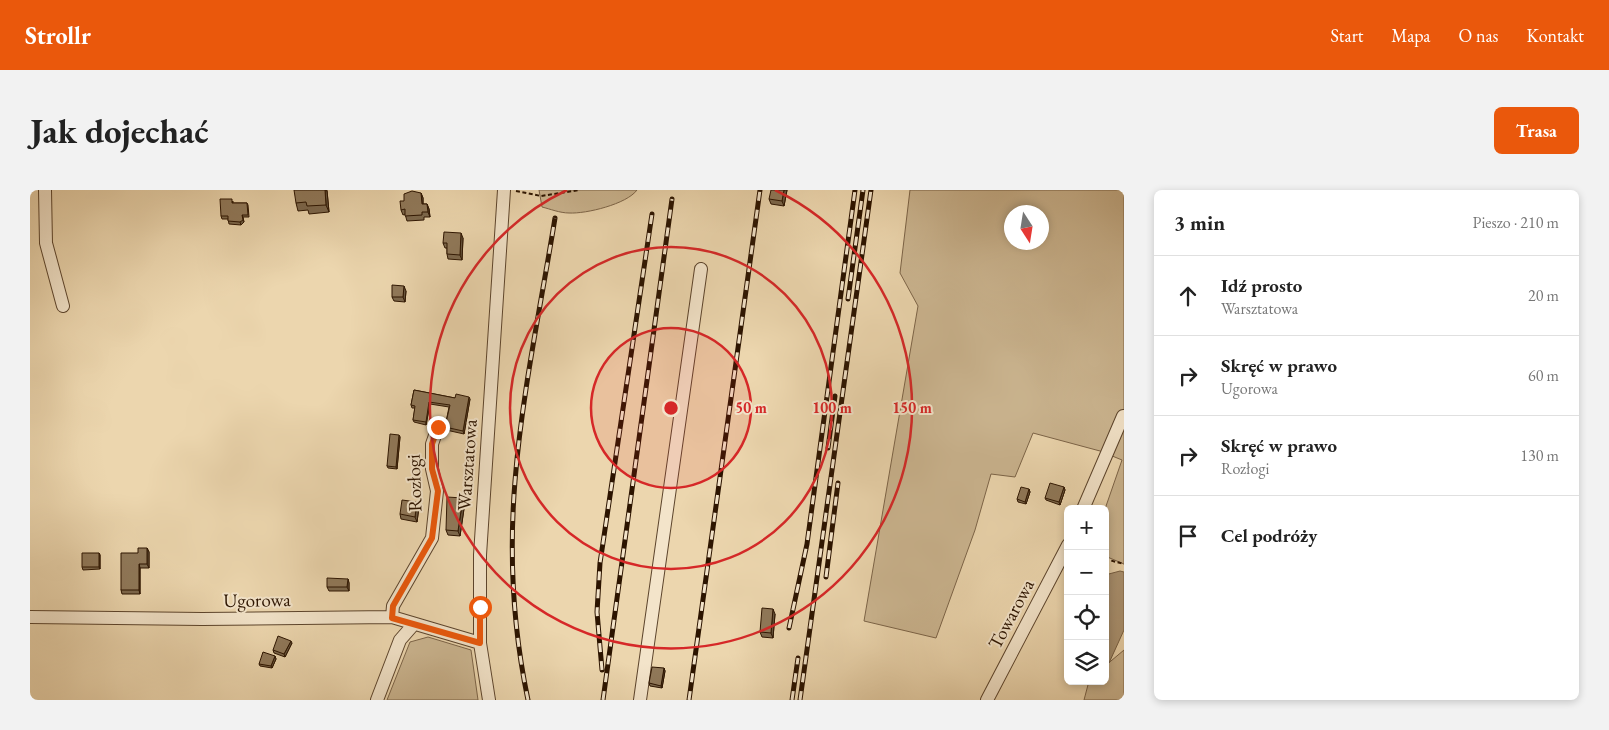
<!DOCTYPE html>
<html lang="pl">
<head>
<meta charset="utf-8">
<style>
  body { margin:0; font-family:"EB Garamond",serif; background:#f2f2f2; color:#222 }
  .controls { position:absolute; right:15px; bottom:15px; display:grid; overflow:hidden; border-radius:8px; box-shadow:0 2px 8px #0003 }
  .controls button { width:45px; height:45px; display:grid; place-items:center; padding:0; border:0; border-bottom:1px solid #e0e0e0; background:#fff; color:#222; font:25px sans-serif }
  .compass { position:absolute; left:974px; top:15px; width:45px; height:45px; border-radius:50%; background:#fff; box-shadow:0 2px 8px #0003; rotate:168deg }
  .stop { position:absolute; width:15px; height:15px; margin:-11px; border:4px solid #ea580c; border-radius:50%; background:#fff }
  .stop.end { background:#ea580c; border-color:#fff; box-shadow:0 1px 5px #0008 }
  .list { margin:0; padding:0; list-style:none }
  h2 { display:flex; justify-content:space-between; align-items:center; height:65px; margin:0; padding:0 20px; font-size:21px }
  h2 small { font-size:16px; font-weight:400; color:#767676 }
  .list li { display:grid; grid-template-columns:32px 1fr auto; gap:15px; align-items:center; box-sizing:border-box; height:80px; padding:0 20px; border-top:1px solid #e0e0e0 }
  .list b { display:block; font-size:19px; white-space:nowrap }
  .list p { margin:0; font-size:16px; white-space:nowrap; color:#767676 }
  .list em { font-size:16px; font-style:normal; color:#767676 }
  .icon { flex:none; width:28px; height:28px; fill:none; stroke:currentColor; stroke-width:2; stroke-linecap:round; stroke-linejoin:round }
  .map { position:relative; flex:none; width:1094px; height:510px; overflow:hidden; border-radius:8px }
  header { display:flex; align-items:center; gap:30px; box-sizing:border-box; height:70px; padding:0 25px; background:#ea580c; color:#fff }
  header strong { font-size:24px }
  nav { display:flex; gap:28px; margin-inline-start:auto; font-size:18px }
  .intro { display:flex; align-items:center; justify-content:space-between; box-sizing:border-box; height:120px; padding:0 30px }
  h1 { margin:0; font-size:35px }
  .button { padding:12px 22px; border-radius:8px; background:#ea580c; color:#fff; font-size:18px; font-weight:700 }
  main { display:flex; gap:30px; padding:0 30px }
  aside { flex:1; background:#fff; border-radius:8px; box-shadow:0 2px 8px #0003 }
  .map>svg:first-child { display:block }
  .green { fill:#cbb590; stroke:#7c6448; fill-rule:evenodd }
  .water { fill:#ab9473; stroke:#786145 }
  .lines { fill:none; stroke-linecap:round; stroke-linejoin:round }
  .minor-casing { stroke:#5c442c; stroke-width:14 }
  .path { stroke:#2c1400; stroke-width:2; stroke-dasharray:4 2.5; stroke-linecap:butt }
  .minor { stroke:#f3e4ca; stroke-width:12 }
  .rail-casing { stroke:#2c1400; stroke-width:5 }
  .rail { stroke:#f3e4ca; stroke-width:3; stroke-dasharray:9; stroke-linecap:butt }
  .wall { fill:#7c684d; stroke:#2c1400 }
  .shaded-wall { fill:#65553f; stroke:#2c1400 }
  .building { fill:#90795a; stroke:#2c1400 }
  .route { stroke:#ea580c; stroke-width:6 }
  .ring { fill:none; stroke:#d62828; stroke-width:2.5 }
  .labels { text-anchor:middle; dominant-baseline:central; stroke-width:4; stroke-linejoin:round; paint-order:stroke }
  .street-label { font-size:19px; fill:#2c1400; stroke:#f3e4ca }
  .centre { fill:#d62828; stroke:#f3e4ca; stroke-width:2.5 }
  .ring-label { font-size:15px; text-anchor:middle; font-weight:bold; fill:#d62828; stroke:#f3e4ca; stroke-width:4; stroke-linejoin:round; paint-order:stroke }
</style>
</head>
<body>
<header>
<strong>Strollr</strong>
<nav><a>Start</a><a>Mapa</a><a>O nas</a><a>Kontakt</a></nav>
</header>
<div class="intro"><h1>Jak dojechać</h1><a class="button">Trasa</a></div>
<main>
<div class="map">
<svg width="1094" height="510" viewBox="0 0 1094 510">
  <rect width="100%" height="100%" fill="#ecd6ae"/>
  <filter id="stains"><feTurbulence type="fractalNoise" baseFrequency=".004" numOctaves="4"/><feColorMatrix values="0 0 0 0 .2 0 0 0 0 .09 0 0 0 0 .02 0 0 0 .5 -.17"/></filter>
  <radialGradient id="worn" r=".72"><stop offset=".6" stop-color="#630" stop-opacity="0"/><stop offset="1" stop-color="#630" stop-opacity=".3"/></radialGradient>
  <path class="green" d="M 509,0 L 607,0 C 597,14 556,24 539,23 C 530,23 520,19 512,17 Z
    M 880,0 L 1094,0 L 1094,374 L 1075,366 L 1075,319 L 1092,270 L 1070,261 L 1003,243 L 985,287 L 961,284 L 945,340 L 906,448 L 834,431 L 888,116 L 870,83 ZM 982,22 L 1012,22 L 1012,52 L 982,52 Z
    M 398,447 L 441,460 L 448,510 L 357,510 L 380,452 Z
    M 1094,460 L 1094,510 L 1054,510 L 1059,491 L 1075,491 L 1075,476 Z"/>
  <path class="water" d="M 1090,381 L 1094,382 L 1094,440 L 1079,473 L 1075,476 L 1075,385 Z"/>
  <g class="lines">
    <g class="minor-casing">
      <path id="minor" d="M 15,0 L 16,53 L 33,116
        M 1053,319 L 1093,226
        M 0,427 L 172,429 L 362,427 L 450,453
        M 362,427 L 363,416 L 402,348 L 407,301 L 402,279 L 402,254 L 408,237
        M 347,510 L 370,450 L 384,434
        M 459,510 L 450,453 L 450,365 L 474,0
        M 610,510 L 671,79
        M 957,510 L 1038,355"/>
    </g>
    <path class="path" d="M 486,1 L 511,6 L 550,0
      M 1075,369 L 1094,374"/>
    <use href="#minor" class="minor"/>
    <g class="rail-casing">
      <path id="rail" d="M 818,109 L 833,0
        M 798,258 L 805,206
        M 796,387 L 808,293
        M 759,438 L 777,354 L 825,0
        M 572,480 L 567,422 L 570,373 L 622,24
        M 498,510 C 483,439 479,364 485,291 C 492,203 511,115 525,28
        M 573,510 L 642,9
        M 659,510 L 730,0
        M 762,510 L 768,468
        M 770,510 L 841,0"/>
    </g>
    <use href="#rail" class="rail"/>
  </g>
  <path class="wall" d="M 297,0 L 299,22 L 279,24 L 278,20 L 268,21 L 266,13 Z
    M 757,0 L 754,16 L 741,14 L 739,9 Z
    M 391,3 L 393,8 L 393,14 L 397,14 L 399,19 L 400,27 L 394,27 L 394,30 L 377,31 L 375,24 L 373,25 L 371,20 Z
    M 203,11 L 203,13 L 217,13 L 218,15 L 219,27 L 213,27 L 214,32 L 211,35 L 199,34 L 198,29 L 192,29 L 191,26 Z
    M 433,48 L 432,70 L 418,69 L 417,64 L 417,58 L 415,58 L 413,53 Z
    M 376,101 L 375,112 L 364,111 L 362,107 Z
    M 384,200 L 425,208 L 440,209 L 434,244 L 416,240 L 415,237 L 419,217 L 400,214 L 396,235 L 384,232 L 383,230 L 385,218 L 382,218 L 381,215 Z
    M 369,245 L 370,247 L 367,279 L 358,278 L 357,276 Z
    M 1034,297 L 1035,300 L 1030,315 L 1016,310 L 1015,308 Z
    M 999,299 L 1000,302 L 996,314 L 988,312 L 987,309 Z
    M 387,312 L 389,317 L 387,332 L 371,329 L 370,324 Z
    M 435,312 L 430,346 L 418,345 L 416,340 Z
    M 117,358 L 119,362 L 119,378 L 110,378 L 110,404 L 92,404 L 91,400 Z
    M 69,363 L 70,365 L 70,379 L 53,380 L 52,377 Z
    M 318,389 L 319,393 L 319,401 L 299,401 L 297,397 Z
    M 745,424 L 743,448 L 732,447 L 730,442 Z
    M 262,453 L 255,467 L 244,463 L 243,460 Z
    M 245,466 L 246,469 L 242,478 L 230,476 L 229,474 Z
    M 634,478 L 635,481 L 632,498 L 620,496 L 619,493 Z"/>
  <path class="shaded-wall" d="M 295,0 L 297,1 L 299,22 L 296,15 Z
    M 754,0 L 757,0 L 754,16 L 752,11 Z
    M 391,3 L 393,8 L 393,19 L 392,14 Z
    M 397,14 L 399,19 L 400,27 L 398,22 Z
    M 212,25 L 214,32 L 211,35 L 210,32 Z
    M 431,43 L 433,48 L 432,70 L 430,65 Z
    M 374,96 L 376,101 L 375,112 L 373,107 Z
    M 439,207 L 440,209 L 434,244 L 433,241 Z
    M 399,212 L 400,214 L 396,235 L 396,232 Z
    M 369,245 L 370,247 L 367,279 L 366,277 Z
    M 1034,297 L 1035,300 L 1030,315 L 1029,312 Z
    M 999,299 L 1000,302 L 996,314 L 995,312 Z
    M 433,308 L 435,312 L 430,346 L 428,341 Z
    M 387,312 L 389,317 L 387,332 L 385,327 Z
    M 117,358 L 119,362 L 119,378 L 117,374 Z
    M 69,363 L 70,365 L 70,379 L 69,377 Z
    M 109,374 L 110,378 L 110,404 L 109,400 Z
    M 318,389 L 319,393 L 319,401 L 317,397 Z
    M 743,419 L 745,424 L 743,448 L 741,443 Z
    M 261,451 L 262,453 L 255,467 L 254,464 Z
    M 245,466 L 246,469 L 242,478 L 241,476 Z
    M 634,478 L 635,481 L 632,498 L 631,496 Z"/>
  <path class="building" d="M 264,0 L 295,0 L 296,15 L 277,16 L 276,12 L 266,13 Z
    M 741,0 L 754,0 L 752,11 L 739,9 Z
    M 382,1 L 391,3 L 392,14 L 397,14 L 398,22 L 392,22 L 392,25 L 375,26 L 375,19 L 371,20 L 370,11 L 374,11 L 374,4 Z
    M 190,9 L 202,9 L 202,13 L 217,13 L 218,25 L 212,25 L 213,30 L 210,32 L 198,31 L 198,26 L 191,26 Z
    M 414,42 L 431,43 L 430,65 L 417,64 L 417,53 L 413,53 Z
    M 362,95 L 374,96 L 373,107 L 362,107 Z
    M 384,200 L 425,208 L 426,204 L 439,207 L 433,241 L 415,237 L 420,215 L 399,212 L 396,232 L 383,230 L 385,216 L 381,215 Z
    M 360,244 L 369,245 L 366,277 L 357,276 Z
    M 1020,293 L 1034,297 L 1029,312 L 1015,308 Z
    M 991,297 L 999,299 L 995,312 L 987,309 Z
    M 417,307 L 433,308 L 428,341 L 416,340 Z
    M 372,310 L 387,312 L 385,327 L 370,324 Z
    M 108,358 L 117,358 L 117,374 L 109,374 L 109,400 L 91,400 L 91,363 L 108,363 Z
    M 52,363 L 69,363 L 69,377 L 52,377 Z
    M 297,388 L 318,389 L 317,397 L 297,397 Z
    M 732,418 L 743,419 L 741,443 L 730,442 Z
    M 248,446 L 261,451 L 254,464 L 243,460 Z
    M 233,462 L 245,466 L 241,476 L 229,474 Z
    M 622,477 L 634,478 L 631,496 L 619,493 Z"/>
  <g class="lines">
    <path class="route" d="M 408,237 L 402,254 L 402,279 L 408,301 L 402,348 L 363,416 L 362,428 L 450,453 L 450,417"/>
  </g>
  <circle cx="641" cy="218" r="80" fill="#d62828" fill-opacity=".12"/>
  <g class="ring">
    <circle cx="641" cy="218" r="80"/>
    <circle cx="641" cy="218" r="161"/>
    <path d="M745 0A241 241 0 1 1 537 0"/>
  </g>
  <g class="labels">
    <g class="street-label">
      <text transform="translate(437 275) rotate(-86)">Warsztatowa</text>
      <text transform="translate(384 293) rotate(-92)">Rozłogi</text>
      <text transform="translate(227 410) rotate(-1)">Ugorowa</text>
      <text transform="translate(981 424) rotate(-62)">Towarowa</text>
    </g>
  </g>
  <circle cx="641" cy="218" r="8" class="centre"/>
  <g class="ring-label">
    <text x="721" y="223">50 m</text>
    <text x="802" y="223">100 m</text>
    <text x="882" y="223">150 m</text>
  </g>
  <rect width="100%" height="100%" filter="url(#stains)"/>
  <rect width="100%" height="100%" fill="url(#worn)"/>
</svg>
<div class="controls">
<button>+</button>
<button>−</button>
<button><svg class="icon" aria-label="locate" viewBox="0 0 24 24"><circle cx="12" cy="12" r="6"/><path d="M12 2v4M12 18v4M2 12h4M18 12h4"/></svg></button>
<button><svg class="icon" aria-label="layers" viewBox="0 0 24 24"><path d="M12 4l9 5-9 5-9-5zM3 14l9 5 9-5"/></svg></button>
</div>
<svg class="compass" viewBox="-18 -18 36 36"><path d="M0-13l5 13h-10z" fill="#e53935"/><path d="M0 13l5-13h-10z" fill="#767676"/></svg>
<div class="stop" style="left:450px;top:417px"></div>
<div class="stop end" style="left:408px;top:237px"></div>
</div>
<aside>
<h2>3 min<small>Pieszo · 210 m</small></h2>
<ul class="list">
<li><svg class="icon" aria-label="ahead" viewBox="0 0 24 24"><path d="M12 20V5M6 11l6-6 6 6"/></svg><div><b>Idź prosto</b><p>Warsztatowa</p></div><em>20 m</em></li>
<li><svg class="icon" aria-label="right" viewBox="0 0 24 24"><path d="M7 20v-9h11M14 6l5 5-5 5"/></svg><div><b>Skręć w prawo</b><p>Ugorowa</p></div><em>60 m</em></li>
<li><svg class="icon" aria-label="right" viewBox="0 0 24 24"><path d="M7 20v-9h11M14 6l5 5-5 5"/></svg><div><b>Skręć w prawo</b><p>Rozłogi</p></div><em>130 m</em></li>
<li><svg class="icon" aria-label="arrive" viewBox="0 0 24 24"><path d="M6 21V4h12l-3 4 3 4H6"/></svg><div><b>Cel podróży</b></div></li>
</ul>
</aside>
</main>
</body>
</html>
